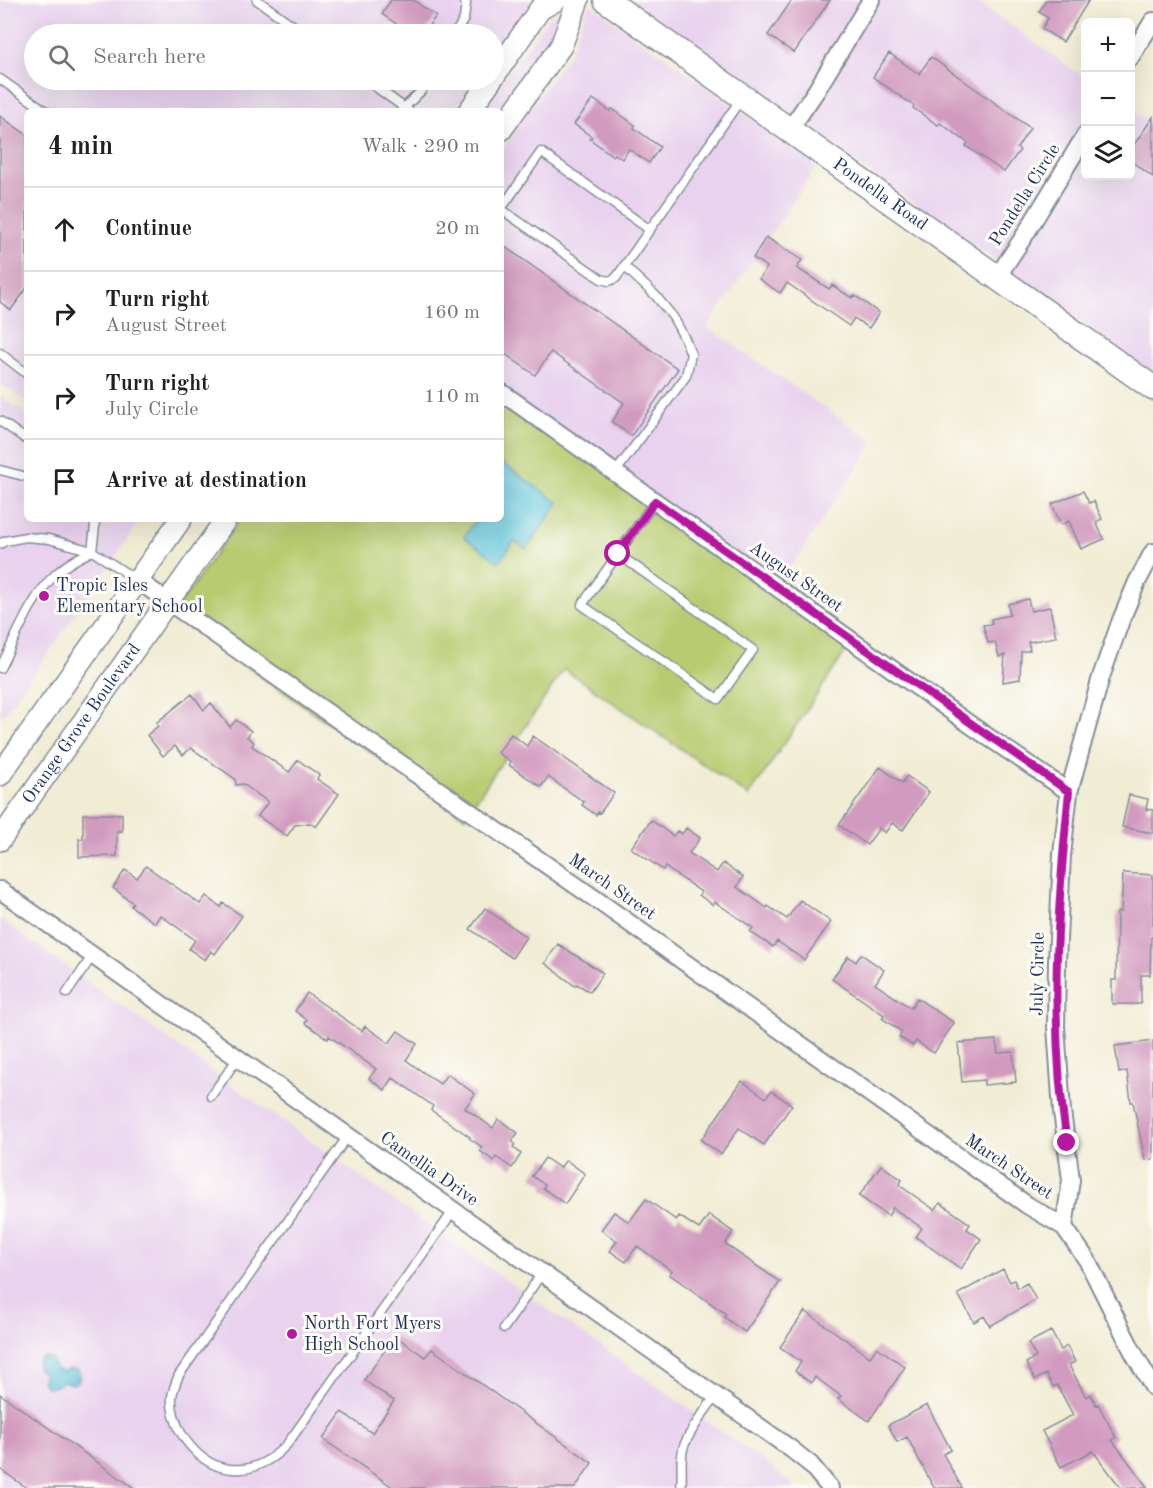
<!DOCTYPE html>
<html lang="en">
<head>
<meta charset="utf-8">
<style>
  body { margin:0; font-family:"Old Standard TT",serif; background:#f2f2f2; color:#202124 }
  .controls { position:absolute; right:18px; top:18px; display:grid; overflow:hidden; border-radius:9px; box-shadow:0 6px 24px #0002 }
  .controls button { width:54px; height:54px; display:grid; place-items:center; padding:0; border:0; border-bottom:2px solid #e0e0e0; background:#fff; color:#202124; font:30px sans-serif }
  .stop { position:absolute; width:18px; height:18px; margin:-14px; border:4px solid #b5179e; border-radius:50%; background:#fff }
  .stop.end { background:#b5179e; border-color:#fff; box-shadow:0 2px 6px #0008 }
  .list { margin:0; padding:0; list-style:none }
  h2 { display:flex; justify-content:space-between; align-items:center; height:78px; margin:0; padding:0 24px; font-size:26px }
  h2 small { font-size:20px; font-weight:400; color:#757577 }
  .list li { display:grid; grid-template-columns:39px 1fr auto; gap:18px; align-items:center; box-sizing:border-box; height:84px; padding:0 24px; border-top:2px solid #e0e0e0 }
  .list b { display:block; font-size:22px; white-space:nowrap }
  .list p { margin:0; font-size:20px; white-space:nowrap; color:#757577 }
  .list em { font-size:20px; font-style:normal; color:#757577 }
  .icon { flex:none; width:33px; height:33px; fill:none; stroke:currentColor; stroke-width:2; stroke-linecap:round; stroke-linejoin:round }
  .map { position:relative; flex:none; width:1153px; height:1488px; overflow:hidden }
  .search { position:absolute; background:#fff; box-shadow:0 6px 24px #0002; left:24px; top:24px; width:480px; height:66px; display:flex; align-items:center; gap:15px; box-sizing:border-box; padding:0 21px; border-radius:33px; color:#757577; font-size:22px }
  .panel { position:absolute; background:#fff; box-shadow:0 6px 24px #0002; left:24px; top:108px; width:480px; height:414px; border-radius:9px }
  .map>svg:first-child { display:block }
  .built { fill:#e8d2ee }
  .green { fill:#b8cb6f; stroke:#6a7d66; stroke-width:1.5 }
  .water { fill:#5dc3da; stroke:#3c799c; stroke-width:1.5 }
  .building { fill:#d19abf }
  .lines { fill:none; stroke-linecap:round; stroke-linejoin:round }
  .service-casing { stroke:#868e99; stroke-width:11 }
  .minor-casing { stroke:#868e99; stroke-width:20 }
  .tertiary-casing { stroke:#868e99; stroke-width:24 }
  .secondary-casing { stroke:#868e99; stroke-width:27 }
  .service { stroke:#fff; stroke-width:8 }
  .minor { stroke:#fff; stroke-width:16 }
  .tertiary { stroke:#fff; stroke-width:21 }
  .secondary { stroke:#fff; stroke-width:24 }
  .route { stroke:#b5179e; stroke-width:8 }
  .poi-dot { fill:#b5179e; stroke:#fdfcf7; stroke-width:2 }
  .labels { text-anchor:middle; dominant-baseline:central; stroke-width:6; stroke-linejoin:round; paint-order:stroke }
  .street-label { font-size:18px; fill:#1b2f5e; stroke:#fdfcf7 }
  .poi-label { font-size:18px; fill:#1b2f5e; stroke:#fdfcf7; text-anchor:start }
</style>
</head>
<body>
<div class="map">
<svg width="1153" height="1488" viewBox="0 0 1153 1488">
  <rect width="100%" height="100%" fill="#fdfcf7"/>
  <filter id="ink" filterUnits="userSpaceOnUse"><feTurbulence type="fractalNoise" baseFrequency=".0167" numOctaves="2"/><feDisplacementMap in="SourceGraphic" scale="12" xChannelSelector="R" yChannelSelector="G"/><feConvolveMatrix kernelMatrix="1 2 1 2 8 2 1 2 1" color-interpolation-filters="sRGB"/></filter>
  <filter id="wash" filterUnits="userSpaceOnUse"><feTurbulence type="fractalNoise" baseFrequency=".008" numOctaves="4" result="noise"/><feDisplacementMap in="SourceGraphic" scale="24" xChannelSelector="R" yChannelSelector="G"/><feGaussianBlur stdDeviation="1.35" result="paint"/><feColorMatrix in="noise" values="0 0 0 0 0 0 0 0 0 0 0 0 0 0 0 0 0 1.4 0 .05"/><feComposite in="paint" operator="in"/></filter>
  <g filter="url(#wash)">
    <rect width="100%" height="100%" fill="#f1ecd4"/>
    <path class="built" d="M 0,0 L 535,0 L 494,57 L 494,34 L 34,34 L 34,80 L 477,80 L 455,111 L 27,111 L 27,402 L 0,383 Z
      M 627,0 L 974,0 L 1085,78 L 1086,176 L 1130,176 L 1131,109 L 1153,125 L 1153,373 Z
      M 589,3 L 625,29 L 818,165 L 707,327 L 874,442 L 778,586 L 501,397 L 501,150 L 570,52 Z
      M 563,9 L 551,41 L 501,111 L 482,111 L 548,18 Z
      M 0,396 L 27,415 L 27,519 L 141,519 L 38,668 L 0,719 Z
      M 0,919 L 397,1203 L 770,1466 L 796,1488 L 0,1488 Z"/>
    <path class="green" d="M 501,397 L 855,638 L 749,796 L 564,669 L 465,817 L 172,615 L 240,519 L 501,519 Z"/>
    <path class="water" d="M 501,462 L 559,503 L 526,549 L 514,541 L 499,562 L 464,537 L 476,519 L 501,519 Z
      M 47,1357 L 51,1359 C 54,1366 55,1371 63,1372 L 70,1369 L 78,1370 L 80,1375 L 78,1381 L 73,1384 L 63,1381 L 54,1387 L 46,1387 L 43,1383 L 44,1373 L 38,1369 L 37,1363 L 41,1358 Z"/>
    <g id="blocks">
      <path class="building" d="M 391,0 L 413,0 L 436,16 L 423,34 L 411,34 L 382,14 Z
        M 792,0 L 830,0 L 794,53 L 768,35 Z
        M 1046,0 L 1089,0 L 1063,42 L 1042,29 L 1048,18 L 1039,12 Z
        M 889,53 L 919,74 L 931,57 L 1030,128 L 1017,148 L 1020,150 L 1004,172 L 966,146 L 968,143 L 940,123 L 938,125 L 913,108 L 914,106 L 873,77 Z
        M 593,99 L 610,111 L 612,109 L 635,125 L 634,128 L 660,147 L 649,163 L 629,149 L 622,159 L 615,154 L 613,156 L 590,139 L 592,137 L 574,124 Z
        M 0,116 L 27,135 L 27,288 L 11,310 L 0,302 Z
        M 1153,117 L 1153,177 L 1131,161 L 1131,149 Z
        M 766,237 L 802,260 L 797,268 L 829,289 L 832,285 L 852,298 L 854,295 L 879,313 L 869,328 L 854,318 L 849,326 L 787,283 L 780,293 L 759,279 L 767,267 L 753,258 Z
        M 501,244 L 678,369 L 631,436 L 612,422 L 624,403 L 551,352 L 535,375 L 501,351 Z
        M 1083,491 L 1089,503 L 1094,501 L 1102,519 L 1096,522 L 1104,539 L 1081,549 L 1069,521 L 1061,525 L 1052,504 Z
        M 1028,599 L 1031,611 L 1050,607 L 1056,637 L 1028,642 L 1030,650 L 1021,652 L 1020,679 L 1003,682 L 1005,655 L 999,657 L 995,642 L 988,643 L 983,625 L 992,624 L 991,619 L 1010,615 L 1008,604 Z
        M 192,694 L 204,710 L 211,703 L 230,727 L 236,720 L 251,731 L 247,737 L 254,742 L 252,746 L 289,772 L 298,760 L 319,775 L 317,779 L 339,794 L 316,827 L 310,823 L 295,825 L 287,836 L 258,816 L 268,802 L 243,784 L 236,785 L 235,779 L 191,748 L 183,755 L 175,746 L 163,756 L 147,735 L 158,726 L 156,723 Z
        M 511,734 L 527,746 L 533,736 L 614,793 L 600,813 L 598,812 L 596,815 L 582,805 L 584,802 L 548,777 L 541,787 L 509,765 L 511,762 L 498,753 Z
        M 880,767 L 902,783 L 907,776 L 929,792 L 903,830 L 892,823 L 885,833 L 879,828 L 867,845 L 839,825 Z
        M 1129,795 L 1148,799 L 1146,809 L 1153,810 L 1153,833 L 1122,827 Z
        M 83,814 L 122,814 L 122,831 L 117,831 L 117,856 L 79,857 L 79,839 L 83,839 Z
        M 651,820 L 673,836 L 677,831 L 682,834 L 686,828 L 700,838 L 689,853 L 717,872 L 723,863 L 743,877 L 737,887 L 767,908 L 768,906 L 787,919 L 800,900 L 831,922 L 804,960 L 777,941 L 773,947 L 750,932 L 753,928 L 715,902 L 713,905 L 699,895 L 701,892 L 665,867 L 663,870 L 631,848 Z
        M 146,866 L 200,904 L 206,896 L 221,907 L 223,903 L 242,916 L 215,954 L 211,951 L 205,960 L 189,949 L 195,940 L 160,915 L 155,923 L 131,906 L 133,903 L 113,888 L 125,870 L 137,878 Z
        M 1123,873 L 1153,875 L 1153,937 L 1151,937 L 1150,975 L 1141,975 L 1141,1004 L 1112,1004 L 1112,980 L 1116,980 L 1117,912 L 1121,912 Z
        M 485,908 L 526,937 L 512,958 L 470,929 Z
        M 558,944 L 603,973 L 590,992 L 577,984 L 575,986 L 545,963 Z
        M 861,954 L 884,970 L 875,984 L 911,1008 L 917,998 L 954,1023 L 934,1053 L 916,1041 L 913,1046 L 899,1037 L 902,1032 L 882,1018 L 884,1015 L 832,979 L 848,956 L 856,962 Z
        M 307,993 L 362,1031 L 365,1026 L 389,1043 L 398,1031 L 417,1044 L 406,1060 L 440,1084 L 447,1074 L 475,1094 L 465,1108 L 493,1128 L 498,1119 L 518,1133 L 512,1141 L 515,1144 L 513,1147 L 521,1154 L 512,1168 L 496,1157 L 494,1161 L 480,1151 L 482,1147 L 469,1138 L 470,1137 L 431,1110 L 433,1106 L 393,1078 L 385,1090 L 369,1078 L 376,1069 L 329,1036 L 328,1039 L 305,1023 L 307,1020 L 295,1011 Z
        M 996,1040 L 998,1053 L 1013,1052 L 1016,1082 L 984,1085 L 984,1080 L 962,1082 L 958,1043 Z
        M 1153,1041 L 1153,1159 L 1145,1160 L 1133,1102 L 1131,1102 L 1127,1071 L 1119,1073 L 1115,1046 Z
        M 742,1081 L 766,1098 L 771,1091 L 792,1105 L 764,1145 L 739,1128 L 721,1154 L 701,1140 Z
        M 545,1158 L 560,1168 L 566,1160 L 585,1174 L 565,1204 L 543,1188 L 545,1185 L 532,1176 Z
        M 881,1165 L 902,1180 L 899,1185 L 935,1210 L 940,1203 L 970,1224 L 967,1229 L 981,1239 L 961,1269 L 916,1237 L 922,1228 L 893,1208 L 888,1216 L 859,1196 Z
        M 646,1199 L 676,1220 L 679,1216 L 699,1229 L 709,1215 L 733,1232 L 725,1244 L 780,1282 L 745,1332 L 724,1317 L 726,1314 L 669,1274 L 672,1271 L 637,1246 L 626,1262 L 610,1251 L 617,1241 L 601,1230 L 614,1212 L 629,1222 Z
        M 1003,1269 L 1010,1282 L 1014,1280 L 1018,1288 L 1027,1283 L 1036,1300 L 990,1326 L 984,1316 L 974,1322 L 958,1294 Z
        M 805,1311 L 870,1357 L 877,1347 L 905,1367 L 869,1421 L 838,1399 L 841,1396 L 815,1377 L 811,1383 L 795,1371 L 801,1362 L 780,1347 Z
        M 1051,1331 L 1061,1350 L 1067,1346 L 1075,1362 L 1069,1365 L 1086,1397 L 1091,1394 L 1096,1405 L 1098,1404 L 1116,1438 L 1112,1440 L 1148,1488 L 1121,1488 L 1093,1451 L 1061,1467 L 1042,1431 L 1073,1415 L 1057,1385 L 1053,1387 L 1046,1374 L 1035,1380 L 1026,1363 L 1036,1357 L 1028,1343 Z
        M 395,1336 L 425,1357 L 432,1349 L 592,1463 L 575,1488 L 394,1488 L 323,1439 L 342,1412 L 372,1433 L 394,1401 L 364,1380 Z
        M 0,1394 L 134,1488 L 27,1488 L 0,1469 Z
        M 927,1405 L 951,1450 L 943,1454 L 962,1488 L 934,1488 L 907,1437 L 897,1442 L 888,1425 Z"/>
    </g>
  </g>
  <g filter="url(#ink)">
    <use href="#blocks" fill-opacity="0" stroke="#868e99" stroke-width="1.5"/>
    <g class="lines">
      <g class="service-casing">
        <path id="service" d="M 257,0 L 305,34
          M 455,34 L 464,19 L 466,3 L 463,0
          M 0,79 L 46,111
          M 366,80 L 409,111
          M 401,111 L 421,91 L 428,80
          M 501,209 L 601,279 L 609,281 L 616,278 L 741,99
          M 501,209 L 541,152 L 650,230
          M 0,353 L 27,374
          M 0,421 L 27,440
          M 0,470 L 27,477
          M 615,473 L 686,376 L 691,354 L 685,339 L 673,317 L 655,295 L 624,266
          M 0,544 L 5,541 L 26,537 L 49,539 L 92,551 L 137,580
          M 92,551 L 95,526 L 93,519
          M 618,554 L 753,650 L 718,699 L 582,605 L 655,501
          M 0,668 C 16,638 31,596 57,573 C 67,563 80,557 92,551
          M 67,993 L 93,955
          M 211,1096 L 238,1058
          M 348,1136 L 179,1375 C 176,1382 173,1389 172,1397 C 171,1409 176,1423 181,1433 C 208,1478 254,1481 288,1443 L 454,1210
          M 504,1328 L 542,1273
          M 681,1488 C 683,1475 680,1460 683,1449 C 687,1434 706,1410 716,1395"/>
      </g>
      <g class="minor-casing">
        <path id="minor" d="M 1130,58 L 1153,21
          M 790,129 L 816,91 L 871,0
          M 997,277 L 1023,238 L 1086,134
          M 501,392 L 975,728 L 1069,792
          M 1153,552 L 1137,582 L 1121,620 L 1101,677 L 1069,792 L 1062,855 L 1057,961 L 1056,1027 L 1062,1111 L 1071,1180 L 1064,1227 L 1087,1260 L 1133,1352 L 1153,1387
          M 137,580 L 594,898 L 1027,1205 L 1064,1227
          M 0,890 L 791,1449 L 810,1464 L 830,1488"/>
      </g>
      <g class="tertiary-casing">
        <g id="tertiary">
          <path d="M 494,76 L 540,9 L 556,0"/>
          <path d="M 469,111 L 491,80"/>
          <path d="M 501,130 L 561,46 L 578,0"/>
          <path d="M 0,775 L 181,519"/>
          <path id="s1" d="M 0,840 L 226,519"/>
        </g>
      </g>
      <g class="secondary-casing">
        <g id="secondary">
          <path id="s2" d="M 606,0 L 1153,388"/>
        </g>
      </g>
      <use href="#service" class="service"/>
      <use href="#minor" class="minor"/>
      <use href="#tertiary" class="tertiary"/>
      <use href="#secondary" class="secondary"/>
    </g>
  </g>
  <g class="lines" filter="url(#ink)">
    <path class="route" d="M 618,554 L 655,501 L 1069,792 C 1057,909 1049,1027 1067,1143"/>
  </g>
  <g class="poi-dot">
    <circle cx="44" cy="596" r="6"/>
    <circle cx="292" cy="1334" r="6"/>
  </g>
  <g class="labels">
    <g class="street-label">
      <text stroke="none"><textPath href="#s2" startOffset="336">Pondella Road</textPath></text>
      <text transform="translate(1025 195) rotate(-58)">Pondella Circle</text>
      <text transform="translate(796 577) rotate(35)">August Street</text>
      <text stroke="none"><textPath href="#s1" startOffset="142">Orange Grove Boulevard</textPath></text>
      <text transform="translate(612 887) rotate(35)">March Street</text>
      <text transform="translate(1038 974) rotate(-89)">July Circle</text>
      <text transform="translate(1009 1167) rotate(34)">March Street</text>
      <text transform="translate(429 1169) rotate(35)">Camellia Drive</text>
    </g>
    <g class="poi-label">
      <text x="56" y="586">Tropic Isles<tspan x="56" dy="21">Elementary School</tspan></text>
      <text x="304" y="1324">North Fort Myers<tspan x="304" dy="21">High School</tspan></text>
    </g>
  </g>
</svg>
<div class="controls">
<button>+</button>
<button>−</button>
<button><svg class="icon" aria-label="layers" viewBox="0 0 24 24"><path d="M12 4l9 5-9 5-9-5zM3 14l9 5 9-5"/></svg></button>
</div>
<div class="stop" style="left:618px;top:554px"></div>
<div class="stop end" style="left:1067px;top:1143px"></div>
<div class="search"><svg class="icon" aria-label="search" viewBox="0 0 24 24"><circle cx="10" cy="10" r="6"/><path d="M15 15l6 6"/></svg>Search here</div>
<section class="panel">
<h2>4 min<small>Walk · 290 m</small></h2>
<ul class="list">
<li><svg class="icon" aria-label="ahead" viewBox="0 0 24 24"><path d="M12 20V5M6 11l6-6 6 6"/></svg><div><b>Continue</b></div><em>20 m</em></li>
<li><svg class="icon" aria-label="right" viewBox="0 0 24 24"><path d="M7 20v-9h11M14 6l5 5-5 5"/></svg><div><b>Turn right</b><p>August Street</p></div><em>160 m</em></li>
<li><svg class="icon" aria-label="right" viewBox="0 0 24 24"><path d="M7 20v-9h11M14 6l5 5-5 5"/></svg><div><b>Turn right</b><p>July Circle</p></div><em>110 m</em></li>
<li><svg class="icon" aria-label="arrive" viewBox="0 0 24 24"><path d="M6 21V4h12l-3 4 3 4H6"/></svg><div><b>Arrive at destination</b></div></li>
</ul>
</section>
</div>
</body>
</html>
